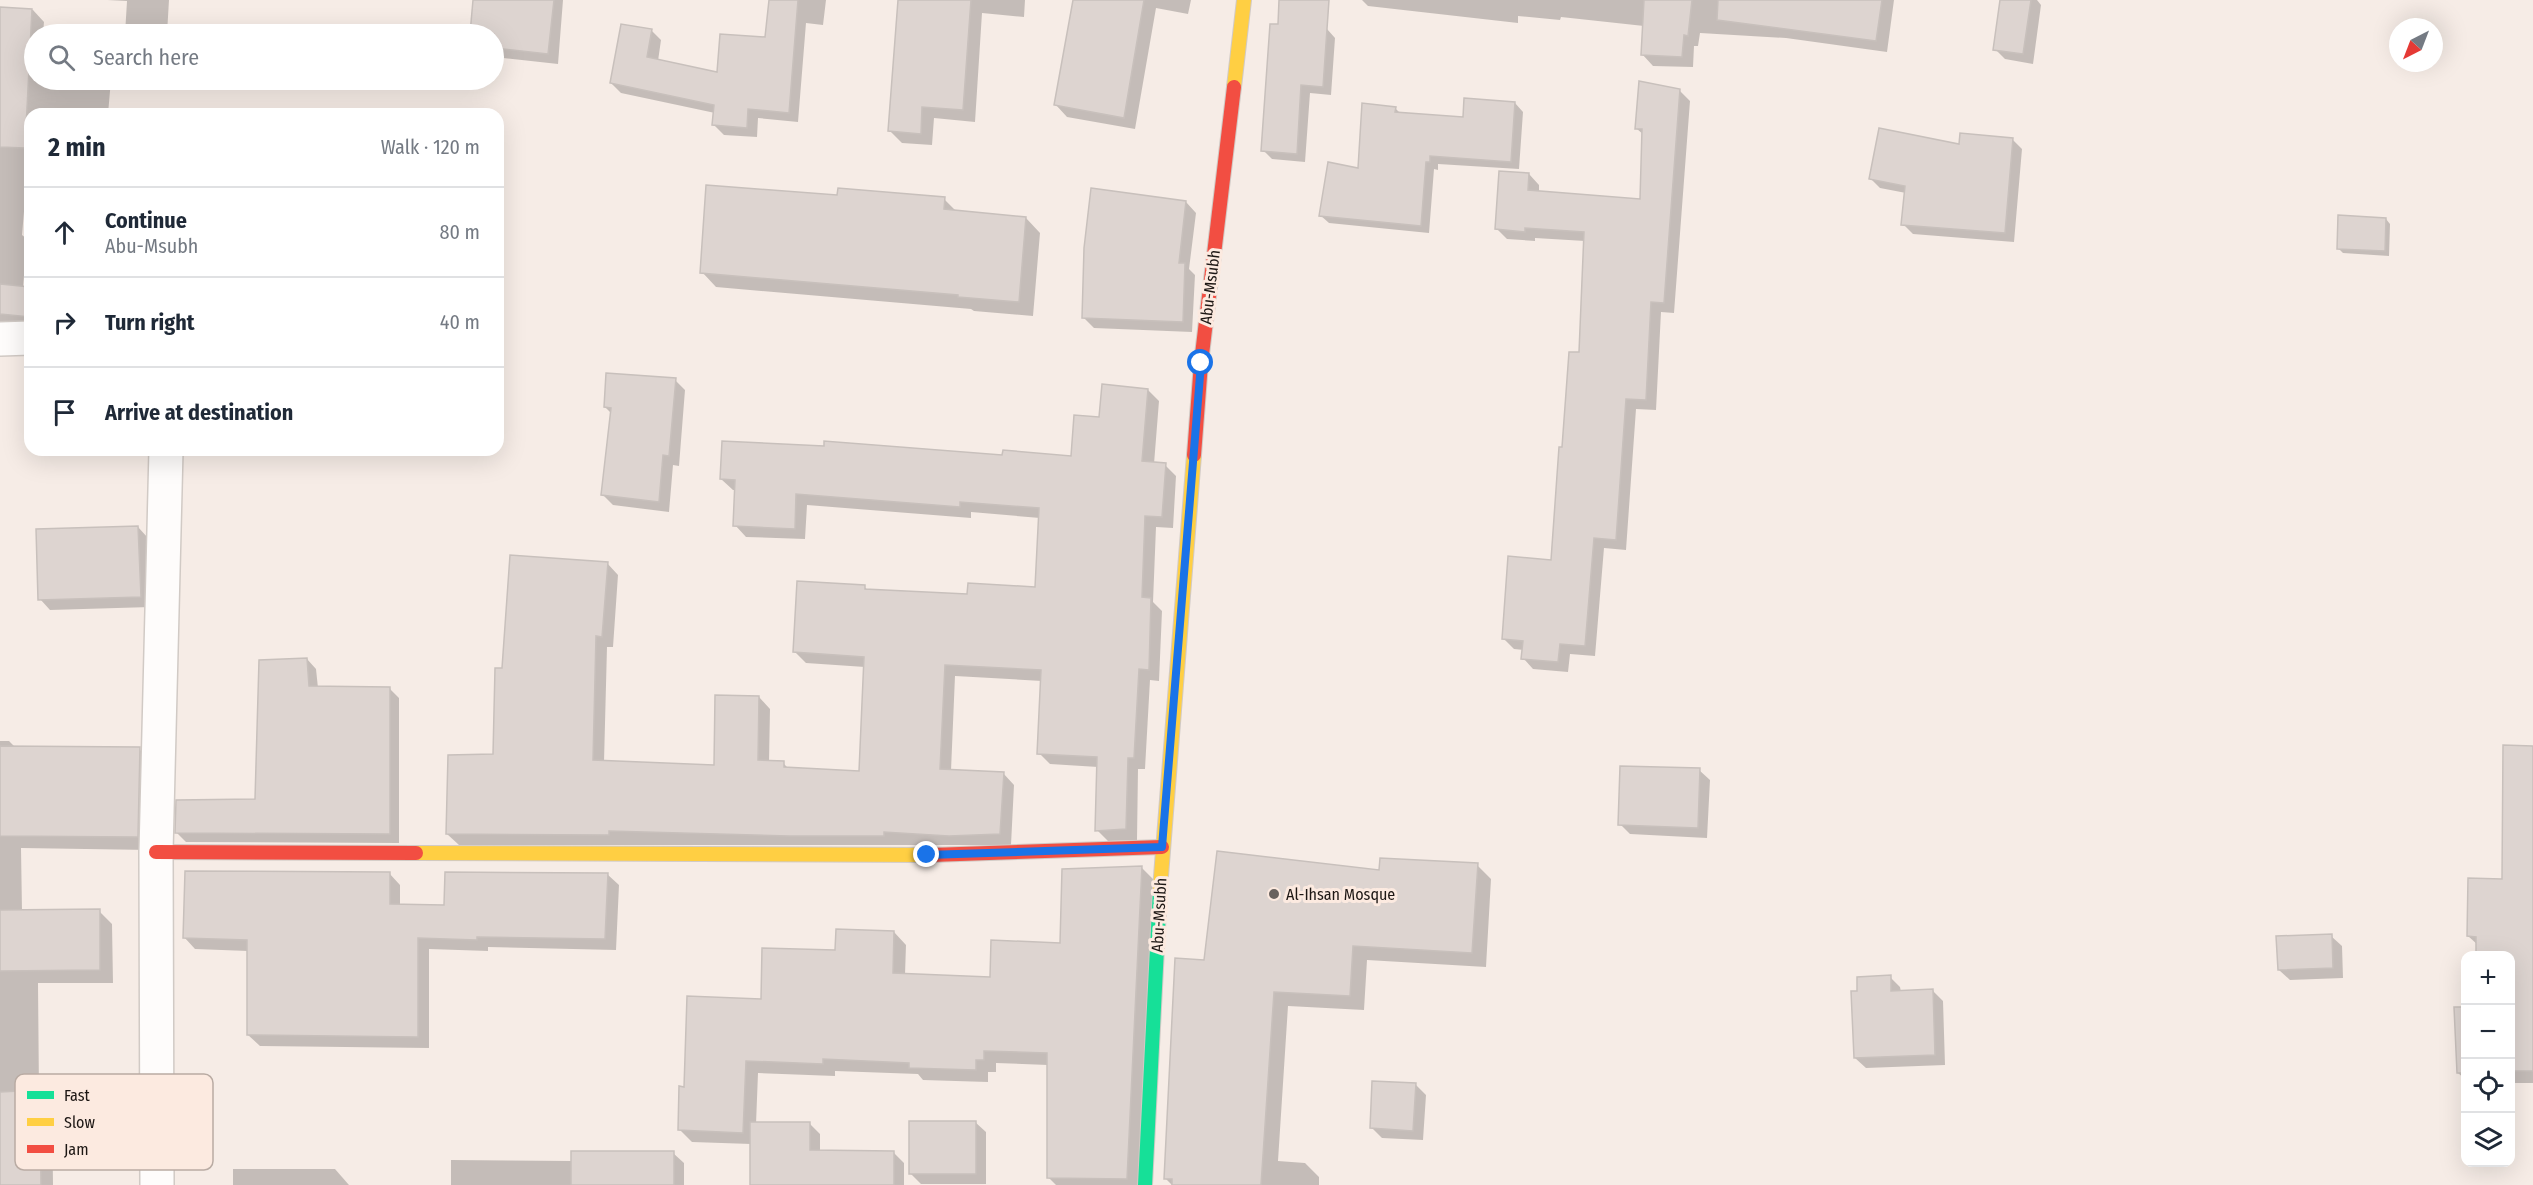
<!DOCTYPE html>
<html lang="en">
<head>
<meta charset="utf-8">
<style>
  body { margin:0; font-family:"Fira Sans Condensed",sans-serif; background:#f2f2f3; color:#1f2937 }
  .controls { position:absolute; right:18px; bottom:18px; display:grid; overflow:hidden; border-radius:12px; box-shadow:0 6px 24px #0002 }
  .controls button { width:54px; height:54px; display:grid; place-items:center; padding:0; border:0; border-bottom:2px solid #e0e1e3; background:#fff; color:#1f2937; font:30px sans-serif }
  .compass { position:absolute; left:2389px; top:18px; width:54px; height:54px; border-radius:50%; background:#fff; box-shadow:0 6px 24px #0002; rotate:222deg }
  .stop { position:absolute; width:18px; height:18px; margin:-14px; border:4px solid #1a73e8; border-radius:50%; background:#fff }
  .stop.end { background:#1a73e8; border-color:#fff; box-shadow:0 2px 6px #0008 }
  .list { margin:0; padding:0; list-style:none }
  h2 { display:flex; justify-content:space-between; align-items:center; height:78px; margin:0; padding:0 24px; font-size:26px }
  h2 small { font-size:20px; font-weight:400; color:#747a83 }
  .list li { display:grid; grid-template-columns:39px 1fr auto; gap:18px; align-items:center; box-sizing:border-box; height:90px; padding:0 24px; border-top:2px solid #e0e1e3 }
  .list b { display:block; font-size:22px; white-space:nowrap }
  .list p { margin:0; font-size:20px; white-space:nowrap; color:#747a83 }
  .list em { font-size:20px; font-style:normal; color:#747a83 }
  .icon { flex:none; width:33px; height:33px; fill:none; stroke:currentColor; stroke-width:2; stroke-linecap:round; stroke-linejoin:round }
  .map { position:relative; flex:none; width:2533px; height:1185px; overflow:hidden }
  .search { position:absolute; background:#fff; box-shadow:0 6px 24px #0002; left:24px; top:24px; width:480px; height:66px; display:flex; align-items:center; gap:15px; box-sizing:border-box; padding:0 21px; border-radius:33px; color:#747a83; font-size:22px }
  .panel { position:absolute; background:#fff; box-shadow:0 6px 24px #0002; left:24px; top:108px; width:480px; height:348px; border-radius:18px }
  .map>svg:first-child { display:block }
  .shadow { fill:#0003 }
  .building { fill:#ddd4d0; stroke:#c8c0bc; stroke-width:1.5 }
  .lines { fill:none; stroke-linecap:round; stroke-linejoin:round }
  .street-casing { stroke:#d1cac5; stroke-width:36 }
  .fast-casing { stroke:#d1cac5; stroke-width:16 }
  .slow-casing { stroke:#d1cac5; stroke-width:16 }
  .jam-casing { stroke:#d1cac5; stroke-width:16 }
  .street { stroke:#fefcfb; stroke-width:33 }
  .fast { stroke:#16e098; stroke-width:14 }
  .slow { stroke:#ffcf43; stroke-width:14 }
  .jam { stroke:#f24e42; stroke-width:14 }
  .route { stroke:#1a73e8; stroke-width:8 }
  .poi-dot { fill:#69625e; stroke:#fceae0; stroke-width:2 }
  .labels { text-anchor:middle; dominant-baseline:central; stroke-width:6; stroke-linejoin:round; paint-order:stroke }
  .street-label { font-size:16px; fill:#1d1714; stroke:#fceae0 }
  .poi-label { font-size:16px; fill:#1d1714; stroke:#fceae0; text-anchor:start }
  .key { fill:#fceae0; stroke:#b9aba3; stroke-width:1.5 }
  .key-label { font-size:16px; fill:#1d1714 }
</style>
</head>
<body>
<div class="map">
<svg width="2533" height="1185" viewBox="0 0 2533 1185">
  <rect width="100%" height="100%" fill="#f6ece6"/>
  <path class="shadow" d="M 107,0 L 169,0 L 167,34 L 125,34 L 127,1 Z
    M 475,0 L 563,0 L 558,64 L 494,57 L 494,34 L 471,34 Z
    M 771,0 L 826,0 L 823,25 L 806,23 L 798,122 L 758,118 L 757,137 L 724,135 L 714,125 L 715,113 L 621,93 L 611,83 L 651,30 L 661,40 L 658,61 L 718,74 L 766,39 Z
    M 937,0 L 1025,0 L 1024,17 L 982,13 L 975,122 L 934,118 L 932,145 L 902,143 L 890,131 Z
    M 1099,0 L 1191,0 L 1188,14 L 1156,8 L 1135,129 L 1067,117 L 1056,105 Z
    M 1362,0 L 1894,0 L 1887,52 L 1786,38 L 1700,33 L 1698,46 L 1694,46 L 1693,67 L 1653,66 L 1642,54 L 1644,26 L 1561,17 L 1560,20 L 1518,16 L 1518,23 L 1368,6 Z
    M 2001,0 L 2037,0 L 2041,5 L 2033,64 L 2005,59 L 1995,49 Z
    M 0,8 L 33,10 L 44,22 L 43,34 L 34,34 L 34,80 L 111,80 L 108,114 L 39,108 L 39,114 L 30,114 L 30,142 L 22,235 L 27,239 L 23,288 L 30,288 L 30,326 L 0,324 Z
    M 1327,29 L 1335,38 L 1331,95 L 1310,93 L 1305,162 L 1272,159 L 1263,150 Z
    M 1679,90 L 1690,101 L 1674,313 L 1661,312 L 1656,410 L 1636,409 L 1626,550 L 1604,548 L 1595,656 L 1570,654 L 1568,672 L 1533,669 L 1523,658 L 1524,650 L 1514,649 L 1503,638 L 1553,561 L 1564,449 L 1581,354 L 1585,241 L 1535,238 L 1535,241 L 1507,239 L 1497,229 L 1529,174 L 1539,185 L 1539,192 L 1641,201 L 1644,135 L 1637,129 Z
    M 1515,103 L 1523,112 L 1519,169 L 1438,164 L 1438,170 L 1434,169 L 1429,233 L 1329,223 L 1320,215 L 1359,169 L 1395,108 L 1401,114 L 1464,119 Z
    M 2012,139 L 2022,149 L 2014,242 L 1913,234 L 1903,224 L 1906,193 L 1880,188 L 1871,179 L 1960,146 Z
    M 838,197 L 944,199 L 957,212 L 1026,218 L 1040,233 L 1033,316 L 974,311 L 971,309 L 716,287 L 702,272 Z
    M 1186,202 L 1196,213 L 1189,269 L 1195,275 L 1192,332 L 1094,328 L 1083,317 Z
    M 2386,219 L 2390,224 L 2389,256 L 2343,253 L 2338,248 Z
    M 675,380 L 685,390 L 679,466 L 673,465 L 669,512 L 613,505 L 603,495 L 612,414 L 605,407 Z
    M 1148,390 L 1159,401 L 1154,464 L 1165,465 L 1176,476 L 1173,528 L 1156,527 L 1153,602 L 1162,611 L 1159,681 L 1150,680 L 1145,769 L 1138,769 L 1137,840 L 1108,841 L 1097,830 L 1098,767 L 1050,764 L 1039,753 L 1042,681 L 955,676 L 951,771 L 1003,773 L 1014,785 L 1011,845 L 459,845 L 447,834 L 494,755 L 504,670 L 607,563 L 618,575 L 613,647 L 607,647 L 604,762 L 715,766 L 759,697 L 770,709 L 769,762 L 783,763 L 789,769 L 860,772 L 865,667 L 806,663 L 795,652 L 864,587 L 868,590 L 969,596 L 1037,589 L 1040,518 L 971,512 L 971,518 L 807,505 L 805,539 L 746,537 L 735,525 L 736,490 L 733,490 L 721,479 L 1004,457 L 1073,457 L 1101,419 Z
    M 138,527 L 148,538 L 151,607 L 50,610 L 40,599 Z
    M 307,659 L 316,669 L 318,688 L 389,688 L 399,698 L 399,843 L 186,842 L 177,833 L 257,801 Z
    M 0,741 L 9,741 L 15,747 L 139,749 L 153,762 L 150,850 L 21,848 L 22,911 L 99,911 L 112,924 L 113,983 L 38,983 L 39,1092 L 52,1105 L 53,1185 L 0,1185 Z
    M 2533,747 L 2533,1083 L 2510,1083 L 2510,956 L 2478,945 L 2468,936 L 2504,880 Z
    M 1699,770 L 1710,780 L 1707,838 L 1630,834 L 1620,824 Z
    M 1477,865 L 1491,879 L 1486,967 L 1367,960 L 1364,1010 L 1288,1006 L 1278,1161 L 1305,1163 L 1319,1177 L 1319,1185 L 1172,1185 L 1166,1179 L 1205,962 L 1380,871 Z
    M 1142,868 L 1154,880 L 1139,1185 L 1056,1185 L 1048,1177 L 1048,1065 L 996,1063 L 996,1072 L 988,1072 L 988,1082 L 923,1080 L 918,1074 L 835,1071 L 835,1076 L 758,1073 L 756,1124 L 809,1123 L 820,1134 L 820,1152 L 893,1152 L 904,1163 L 904,1185 L 751,1185 L 751,1144 L 692,1142 L 680,1130 L 685,1088 L 762,1001 L 837,952 L 894,932 L 906,945 L 905,975 L 991,979 L 1062,944 Z
    M 389,873 L 400,885 L 400,906 L 445,906 L 607,874 L 619,885 L 616,950 L 488,947 L 488,951 L 429,949 L 429,1048 L 260,1046 L 248,1035 L 248,951 L 195,949 L 184,937 Z
    M 2331,936 L 2342,946 L 2343,978 L 2290,980 L 2279,970 Z
    M 1890,977 L 1900,987 L 1901,992 L 1933,991 L 1943,1001 L 1945,1065 L 1866,1068 L 1855,1058 L 1858,992 Z
    M 2466,1008 L 2466,1080 L 2458,1073 Z
    M 1416,1085 L 1426,1095 L 1423,1140 L 1382,1138 L 1371,1127 Z
    M 975,1122 L 986,1132 L 986,1184 L 921,1184 L 910,1173 Z
    M 673,1153 L 684,1163 L 684,1185 L 451,1185 L 451,1160 L 573,1161 Z
    M 233,1169 L 335,1169 L 349,1185 L 233,1185 Z"/>
  <path class="building" d="M 473,0 L 554,0 L 548,54 L 494,48 L 494,34 L 470,34 Z
    M 769,0 L 798,0 L 789,113 L 748,109 L 747,128 L 712,125 L 714,105 L 610,83 L 621,24 L 652,29 L 647,57 L 717,72 L 720,34 L 765,37 Z
    M 898,0 L 971,0 L 963,110 L 922,107 L 921,134 L 888,131 Z
    M 1073,0 L 1144,0 L 1124,118 L 1054,105 Z
    M 1279,0 L 1329,0 L 1323,87 L 1301,85 L 1297,154 L 1261,151 L 1270,24 L 1278,24 Z
    M 1644,0 L 1692,0 L 1688,36 L 1684,35 L 1682,57 L 1641,55 Z
    M 1718,0 L 1882,0 L 1876,41 L 1717,20 Z
    M 2000,0 L 2031,0 L 2023,54 L 1993,50 Z
    M 0,7 L 32,9 L 25,148 L 0,147 Z
    M 1639,81 L 1680,89 L 1664,303 L 1651,302 L 1646,400 L 1626,399 L 1616,540 L 1594,538 L 1585,646 L 1560,644 L 1558,662 L 1521,659 L 1523,641 L 1502,639 L 1508,556 L 1551,560 L 1559,447 L 1562,447 L 1569,352 L 1579,352 L 1584,232 L 1525,228 L 1525,232 L 1495,229 L 1499,171 L 1529,173 L 1528,190 L 1640,199 L 1642,129 L 1635,129 Z
    M 1464,98 L 1515,102 L 1511,162 L 1430,156 L 1430,162 L 1426,162 L 1421,226 L 1319,216 L 1328,162 L 1358,168 L 1362,103 L 1396,107 L 1395,112 L 1463,117 Z
    M 1879,128 L 1959,144 L 1960,133 L 2013,138 L 2005,233 L 1901,225 L 1905,186 L 1869,179 Z
    M 706,185 L 837,195 L 838,188 L 945,197 L 944,209 L 1026,217 L 1019,302 L 958,297 L 958,295 L 700,273 Z
    M 1091,188 L 1186,201 L 1179,263 L 1185,263 L 1183,322 L 1082,318 L 1084,248 Z
    M 2338,215 L 2386,218 L 2385,251 L 2337,249 Z
    M 0,284 L 30,287 L 30,317 L 0,314 Z
    M 606,373 L 676,378 L 669,456 L 663,455 L 659,502 L 601,495 L 611,408 L 604,407 Z
    M 1102,384 L 1148,389 L 1142,461 L 1166,463 L 1162,517 L 1145,516 L 1142,597 L 1151,598 L 1149,670 L 1139,669 L 1134,758 L 1128,758 L 1126,829 L 1095,831 L 1097,757 L 1037,754 L 1041,670 L 945,665 L 940,769 L 1004,772 L 1000,834 L 949,836 L 884,832 L 884,836 L 789,836 L 609,831 L 609,835 L 446,834 L 448,755 L 493,754 L 495,668 L 502,668 L 510,555 L 608,562 L 602,637 L 596,636 L 593,760 L 714,765 L 715,695 L 759,696 L 758,760 L 784,761 L 784,767 L 859,771 L 864,657 L 793,652 L 797,581 L 865,585 L 865,589 L 967,594 L 968,583 L 1035,587 L 1039,508 L 960,502 L 960,507 L 796,494 L 795,529 L 733,526 L 735,480 L 720,479 L 722,441 L 824,446 L 824,441 L 1002,455 L 1003,450 L 1071,456 L 1074,415 L 1099,417 Z
    M 138,526 L 141,597 L 38,600 L 36,529 Z
    M 307,658 L 309,686 L 390,687 L 390,834 L 175,833 L 176,800 L 255,799 L 259,660 Z
    M 2503,745 L 2533,746 L 2533,1071 L 2511,1071 L 2511,956 L 2476,956 L 2476,937 L 2467,936 L 2468,878 L 2502,879 Z
    M 0,746 L 140,747 L 138,837 L 0,836 Z
    M 1620,766 L 1700,768 L 1698,828 L 1618,825 Z
    M 1217,851 L 1379,870 L 1380,858 L 1478,863 L 1472,953 L 1353,946 L 1350,996 L 1274,992 L 1261,1185 L 1172,1185 L 1172,1179 L 1164,1179 L 1175,958 L 1204,960 Z
    M 1142,866 L 1127,1179 L 1047,1178 L 1047,1053 L 984,1051 L 984,1060 L 976,1060 L 976,1070 L 909,1068 L 909,1063 L 823,1059 L 823,1064 L 746,1061 L 743,1133 L 678,1130 L 679,1086 L 684,1087 L 687,996 L 761,999 L 762,948 L 835,950 L 836,929 L 894,931 L 893,973 L 990,977 L 991,940 L 1060,943 L 1062,869 Z
    M 185,871 L 390,872 L 390,904 L 444,905 L 445,872 L 608,873 L 605,939 L 477,937 L 477,940 L 418,938 L 418,1037 L 247,1035 L 247,940 L 183,938 Z
    M 100,909 L 100,970 L 0,971 L 0,910 Z
    M 2332,934 L 2333,968 L 2278,970 L 2276,936 Z
    M 1891,975 L 1891,991 L 1933,989 L 1935,1055 L 1854,1058 L 1851,991 L 1857,991 L 1857,977 Z
    M 2454,1007 L 2466,1007 L 2466,1073 L 2457,1073 Z
    M 1372,1081 L 1416,1083 L 1413,1131 L 1370,1128 Z
    M 40,1090 L 41,1185 L 0,1185 L 0,1092 Z
    M 909,1121 L 976,1121 L 976,1174 L 909,1174 Z
    M 750,1122 L 810,1122 L 810,1150 L 894,1151 L 894,1185 L 750,1185 Z
    M 571,1151 L 674,1151 L 674,1185 L 571,1185 Z"/>
  <g class="lines">
    <g class="street-casing">
      <path id="street" d="M 0,339 L 30,338
        M 157,1185 L 156,852 L 166,450"/>
    </g>
    <g class="fast-casing">
      <path id="fast" d="M 1145,1185 L 1160,889"/>
    </g>
    <g class="slow-casing">
      <path id="slow" d="M 1234,87 L 1244,0
        M 416,853 L 931,855
        M 1160,889 L 1194,455"/>
    </g>
    <g class="jam-casing">
      <path id="jam" d="M 1194,455 L 1201,363 L 1234,87
        M 156,852 L 416,853
        M 931,855 L 1162,847"/>
    </g>
    <use href="#street" class="street"/>
    <use href="#fast" class="fast"/>
    <use href="#slow" class="slow"/>
    <use href="#jam" class="jam"/>
  </g>
  <g class="lines">
    <path class="route" d="M 927,855 L 1162,847 L 1201,363"/>
  </g>
  <circle class="poi-dot" cx="1274" cy="894" r="6"/>
  <g class="labels">
    <g class="street-label">
      <text transform="translate(1210 287) rotate(-83)">Abu-Msubh</text>
      <text transform="translate(1159 915) rotate(-87)">Abu-Msubh</text>
    </g>
    <g class="poi-label">
      <text x="1286" y="894">Al-Ihsan Mosque</text>
    </g>
  </g>
  <rect x="15" y="1074" width="198" height="96" rx="9" class="key"/>
  <rect x="27" y="1091" width="27" height="8" fill="#16e098"/>
  <rect x="27" y="1118" width="27" height="8" fill="#ffcf43"/>
  <rect x="27" y="1145" width="27" height="8" fill="#f24e42"/>
  <g class="key-label">
    <text x="64" y="1101">Fast</text>
    <text x="64" y="1128">Slow</text>
    <text x="64" y="1155">Jam</text>
  </g>
</svg>
<div class="controls">
<button>+</button>
<button>−</button>
<button><svg class="icon" aria-label="locate" viewBox="0 0 24 24"><circle cx="12" cy="12" r="6"/><path d="M12 2v4M12 18v4M2 12h4M18 12h4"/></svg></button>
<button><svg class="icon" aria-label="layers" viewBox="0 0 24 24"><path d="M12 4l9 5-9 5-9-5zM3 14l9 5 9-5"/></svg></button>
</div>
<svg class="compass" viewBox="-18 -18 36 36"><path d="M0-13l5 13h-10z" fill="#e53935"/><path d="M0 13l5-13h-10z" fill="#747a83"/></svg>
<div class="stop" style="left:1201px;top:363px"></div>
<div class="stop end" style="left:927px;top:855px"></div>
<div class="search"><svg class="icon" aria-label="search" viewBox="0 0 24 24"><circle cx="10" cy="10" r="6"/><path d="M15 15l6 6"/></svg>Search here</div>
<section class="panel">
<h2>2 min<small>Walk · 120 m</small></h2>
<ul class="list">
<li><svg class="icon" aria-label="ahead" viewBox="0 0 24 24"><path d="M12 20V5M6 11l6-6 6 6"/></svg><div><b>Continue</b><p>Abu-Msubh</p></div><em>80 m</em></li>
<li><svg class="icon" aria-label="right" viewBox="0 0 24 24"><path d="M7 20v-9h11M14 6l5 5-5 5"/></svg><div><b>Turn right</b></div><em>40 m</em></li>
<li><svg class="icon" aria-label="arrive" viewBox="0 0 24 24"><path d="M6 21V4h12l-3 4 3 4H6"/></svg><div><b>Arrive at destination</b></div></li>
</ul>
</section>
</div>
</body>
</html>
